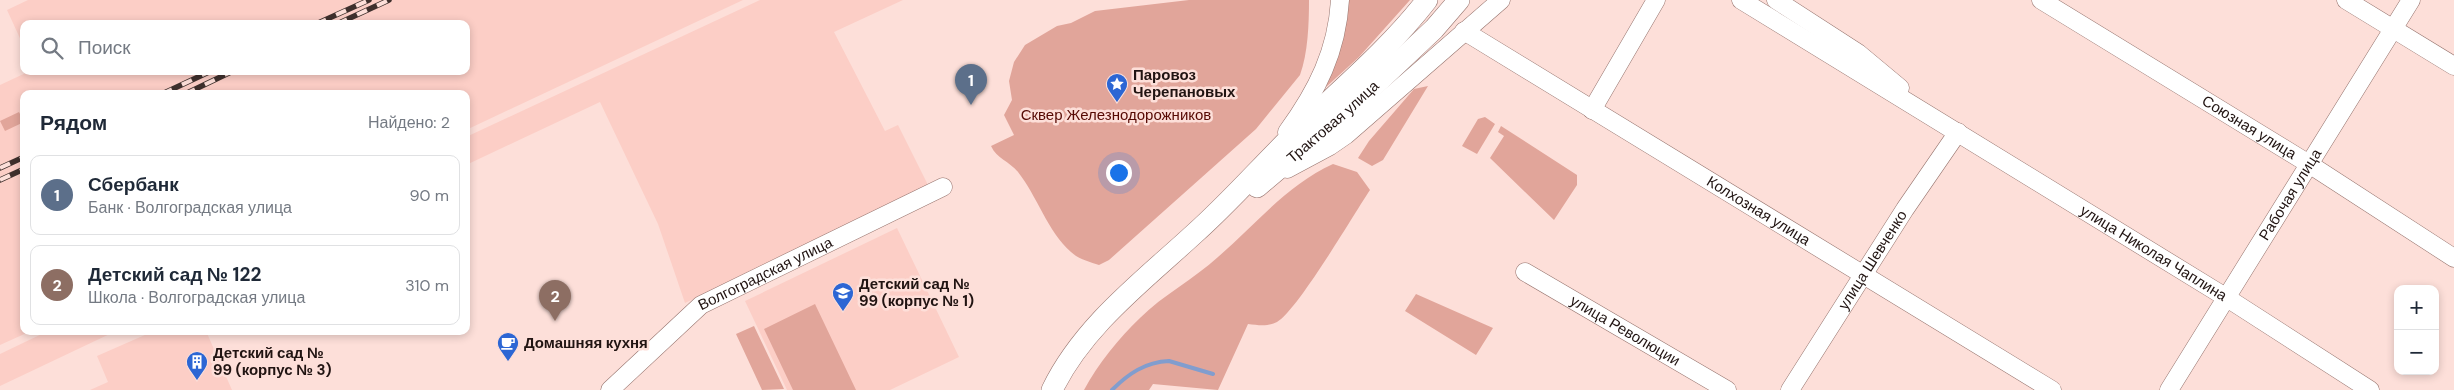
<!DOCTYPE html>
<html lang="ru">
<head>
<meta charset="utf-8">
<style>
  body { margin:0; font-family:"DM Sans",sans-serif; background:#f6f6f7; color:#1f2937 }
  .controls { position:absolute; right:15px; bottom:15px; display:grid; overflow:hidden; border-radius:10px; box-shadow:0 2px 8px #0003 }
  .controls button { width:45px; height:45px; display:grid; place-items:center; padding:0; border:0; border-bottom:1px solid #e0e1e3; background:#fff; color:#1f2937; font:25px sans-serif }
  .you { position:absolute; left:1118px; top:172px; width:18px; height:18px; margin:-12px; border:4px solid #fff; border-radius:50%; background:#1a73e8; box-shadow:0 0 0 8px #1a73e833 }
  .badge { display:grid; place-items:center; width:32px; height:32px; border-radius:50%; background:#2563eb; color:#fff; font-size:16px; font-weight:700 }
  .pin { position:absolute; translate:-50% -41px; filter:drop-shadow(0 1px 2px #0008) }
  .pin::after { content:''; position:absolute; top:26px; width:18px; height:15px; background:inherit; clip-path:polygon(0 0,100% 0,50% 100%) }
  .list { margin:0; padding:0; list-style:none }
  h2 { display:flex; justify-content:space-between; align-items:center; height:65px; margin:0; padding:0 20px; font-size:21px }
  h2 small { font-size:16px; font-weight:400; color:#747a83 }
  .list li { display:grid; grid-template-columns:32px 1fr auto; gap:15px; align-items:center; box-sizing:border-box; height:80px; margin:0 10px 10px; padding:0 10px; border:1px solid #e0e1e3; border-radius:10px }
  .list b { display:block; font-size:19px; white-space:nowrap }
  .list p { margin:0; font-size:16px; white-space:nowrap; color:#747a83 }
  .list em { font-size:16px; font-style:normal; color:#747a83 }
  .icon { flex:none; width:28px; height:28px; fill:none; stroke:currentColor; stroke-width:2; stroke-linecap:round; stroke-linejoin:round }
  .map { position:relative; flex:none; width:2454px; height:390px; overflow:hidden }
  .search { position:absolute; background:#fff; box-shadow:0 2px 8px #0003; left:20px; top:20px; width:450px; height:55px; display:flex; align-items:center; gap:12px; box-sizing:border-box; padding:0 18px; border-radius:10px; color:#747a83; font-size:19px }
  .panel { position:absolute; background:#fff; box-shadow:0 2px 8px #0003; left:20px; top:90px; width:450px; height:245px; border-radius:10px }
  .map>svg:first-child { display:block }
  .built { fill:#fccec6 }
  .green { fill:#e1a59a }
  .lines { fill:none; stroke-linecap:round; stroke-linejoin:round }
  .stream { stroke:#819dce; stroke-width:4 }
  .minor-casing { stroke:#96746e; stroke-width:19 }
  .major-casing { stroke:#96746e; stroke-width:22 }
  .minor { stroke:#fff; stroke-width:18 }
  .major { stroke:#fff; stroke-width:21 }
  .rail-casing { stroke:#3f302d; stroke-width:5.5 }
  .rail { stroke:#fddfd9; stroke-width:4; stroke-dasharray:11; stroke-linecap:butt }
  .labels { text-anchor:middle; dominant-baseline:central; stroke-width:5; stroke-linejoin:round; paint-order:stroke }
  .poi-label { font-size:15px; font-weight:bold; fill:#211412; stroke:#fddfd9; text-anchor:start }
  .park-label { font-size:15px; fill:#560903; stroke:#fddfd9 }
  .street-label { font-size:15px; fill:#211412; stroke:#fddfd9 }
</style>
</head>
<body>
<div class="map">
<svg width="2454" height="390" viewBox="0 0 2454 390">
  <rect width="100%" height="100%" fill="#fddfd9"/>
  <path class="built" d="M 28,0 L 743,0 L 466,130 L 466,94 L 24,94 L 24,331 L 31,331 L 0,345 L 0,85 L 30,71 L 466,71 L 466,24 L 24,24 L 24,47 L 7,10 Z
    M 760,0 L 903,0 L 834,32 L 885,131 L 898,125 L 928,185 L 685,303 L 658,224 L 600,102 L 466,165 L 466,137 Z
    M 897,228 L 959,357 L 890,390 L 787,390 L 745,301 Z
    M 48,331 L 116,331 L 0,386 L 0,354 Z
    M 154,331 L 206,331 L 232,390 L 90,390 L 108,382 L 97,356 Z"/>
  <path class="green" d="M 1189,0 L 1309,0 C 1309,24 1308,53 1300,75 L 1256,129 L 1109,260 L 1099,265 C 1090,262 1078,259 1071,252 C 1048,232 1037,196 1018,172 C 1009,161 997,159 991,146 L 1014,135 L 1004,115 L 1012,100 L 1009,81 L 1014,62 L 1025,45 L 1057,26 L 1071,23 L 1095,11 Z
    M 1346,0 L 1410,0 L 1359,57 L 1326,87 L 1335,65 Z
    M 1428,86 L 1383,160 L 1372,166 L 1358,158 L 1369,141 L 1414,89 Z
    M 19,112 L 24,122 L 5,131 L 0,121 Z
    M 1485,117 L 1495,124 L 1477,154 L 1462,146 L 1478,119 Z
    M 1501,126 L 1577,175 L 1577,185 L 1554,220 L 1490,158 L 1504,136 L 1498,132 Z
    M 1333,164 L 1357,172 L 1370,190 C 1354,214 1297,311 1277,322 C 1267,327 1258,325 1248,324 L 1218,390 L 1153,384 L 1149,390 L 1084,390 C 1098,364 1119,338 1140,318 C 1163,295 1194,279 1218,257 C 1255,225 1287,185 1333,164 Z
    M 1416,294 L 1493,328 L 1476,355 L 1405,311 Z
    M 815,304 L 856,390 L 793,390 L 764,329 Z
    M 754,326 L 784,389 L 762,390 L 736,334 Z"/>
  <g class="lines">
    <path class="stream" d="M 1112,390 C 1128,374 1145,362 1169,361 L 1213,374"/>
    <g class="minor-casing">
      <g id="minor">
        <path id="s1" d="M 1741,0 L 2227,298 L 2370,390"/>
        <path d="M 1776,0 L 1858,53 L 1900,88"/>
        <path id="s2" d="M 2041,0 L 2309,164 L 2454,258"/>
        <path d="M 2346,0 L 2454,66"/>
        <path id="s3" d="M 1464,31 L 2052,390"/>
        <path d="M 1592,110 L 1656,0"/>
        <path d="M 1287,132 C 1317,91 1337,51 1340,0"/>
        <path d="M 1287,169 L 1330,146 L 1346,135 L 1501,0"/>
        <path id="s4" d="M 1525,272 L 1727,390"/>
        <path id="s5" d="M 610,390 L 701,305 L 943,187"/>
        <path id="s6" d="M 1790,390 L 1905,209 L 1958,132"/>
        <path id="s7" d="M 2169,390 L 2411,0"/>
      </g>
    </g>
    <g class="major-casing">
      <g id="major">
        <path id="s8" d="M 1257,187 L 1348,110 L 1434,29 L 1459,0"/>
        <path d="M 1052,390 C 1083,326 1143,281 1194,234 C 1230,202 1262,165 1296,132 C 1341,89 1389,49 1427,0"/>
      </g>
    </g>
    <use href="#minor" class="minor"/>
    <use href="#major" class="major"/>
    <g class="rail-casing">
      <path id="rail" d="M 316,24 L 369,0
        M 337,24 L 389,0
        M 162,94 L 211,71
        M 185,94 L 233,71
        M 0,168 L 24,157
        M 0,180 L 24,169"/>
    </g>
    <use href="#rail" class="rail"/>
  </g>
  <defs>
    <g id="sight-pin" transform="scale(1.125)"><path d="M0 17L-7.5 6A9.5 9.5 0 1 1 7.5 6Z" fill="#2c66d4" stroke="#fddfd9"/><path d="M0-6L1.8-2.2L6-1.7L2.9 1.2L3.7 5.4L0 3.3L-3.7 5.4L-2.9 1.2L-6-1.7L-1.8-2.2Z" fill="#fff"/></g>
    <g id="school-pin" transform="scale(1.125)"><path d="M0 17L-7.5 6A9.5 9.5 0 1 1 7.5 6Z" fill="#2c66d4" stroke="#fddfd9"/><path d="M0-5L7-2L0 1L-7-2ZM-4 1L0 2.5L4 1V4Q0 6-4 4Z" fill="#fff"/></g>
    <g id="cafe-pin" transform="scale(1.125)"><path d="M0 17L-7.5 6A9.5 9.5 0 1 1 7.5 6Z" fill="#2c66d4" stroke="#fddfd9"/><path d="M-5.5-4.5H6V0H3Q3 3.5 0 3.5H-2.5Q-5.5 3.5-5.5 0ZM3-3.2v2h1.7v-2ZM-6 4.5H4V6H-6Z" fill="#fff"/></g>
    <g id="building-pin" transform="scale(1.125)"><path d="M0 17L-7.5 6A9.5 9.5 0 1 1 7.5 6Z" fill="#2c66d4" stroke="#fddfd9"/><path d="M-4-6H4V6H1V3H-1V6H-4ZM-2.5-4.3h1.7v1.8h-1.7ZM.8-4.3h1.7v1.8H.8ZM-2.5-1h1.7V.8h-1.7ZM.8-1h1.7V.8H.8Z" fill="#fff"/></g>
  </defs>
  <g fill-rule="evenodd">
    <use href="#sight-pin" x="1117" y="84"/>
    <use href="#school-pin" x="843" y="293"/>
    <use href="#cafe-pin" x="508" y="343"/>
    <use href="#building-pin" x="197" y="362"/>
  </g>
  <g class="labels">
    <g class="poi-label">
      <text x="1133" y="75">Паровоз<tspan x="1133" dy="17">Черепановых</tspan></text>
      <text x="859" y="284">Детский сад №<tspan x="859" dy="17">99 (корпус № 1)</tspan></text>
      <text x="524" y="343">Домашняя кухня</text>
      <text x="213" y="353">Детский сад №<tspan x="213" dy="17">99 (корпус № 3)</tspan></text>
    </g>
    <g class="park-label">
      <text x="1116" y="115">Сквер Железнодорожников</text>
    </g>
    <g class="street-label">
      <text stroke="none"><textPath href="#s8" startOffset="100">Трактовая улица</textPath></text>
      <text stroke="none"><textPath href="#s2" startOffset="244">Союзная улица</textPath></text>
      <text stroke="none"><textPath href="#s7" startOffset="230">Рабочая улица</textPath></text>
      <text stroke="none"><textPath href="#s3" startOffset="345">Колхозная улица</textPath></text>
      <text stroke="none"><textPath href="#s1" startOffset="484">улица Николая Чаплина</textPath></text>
      <text stroke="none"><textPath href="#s6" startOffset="154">улица Шевченко</textPath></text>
      <text stroke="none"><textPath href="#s5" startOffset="196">Волгоградская улица</textPath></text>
      <text stroke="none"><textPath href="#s4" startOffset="116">улица Революции</textPath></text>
    </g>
  </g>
</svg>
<div class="controls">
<button>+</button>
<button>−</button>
</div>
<div class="you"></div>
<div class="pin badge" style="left:971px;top:105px;background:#5c6f8a">1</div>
<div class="pin badge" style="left:555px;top:321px;background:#8d6e63">2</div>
<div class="search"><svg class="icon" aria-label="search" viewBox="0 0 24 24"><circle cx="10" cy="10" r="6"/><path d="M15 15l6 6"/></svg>Поиск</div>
<section class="panel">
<h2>Рядом<small>Найдено: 2</small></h2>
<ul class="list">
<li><span class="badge" style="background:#5c6f8a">1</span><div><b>Сбербанк</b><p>Банк · Волгоградская улица</p></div><em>90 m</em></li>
<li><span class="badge" style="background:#8d6e63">2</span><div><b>Детский сад № 122</b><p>Школа · Волгоградская улица</p></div><em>310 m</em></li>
</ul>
</section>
</div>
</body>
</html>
